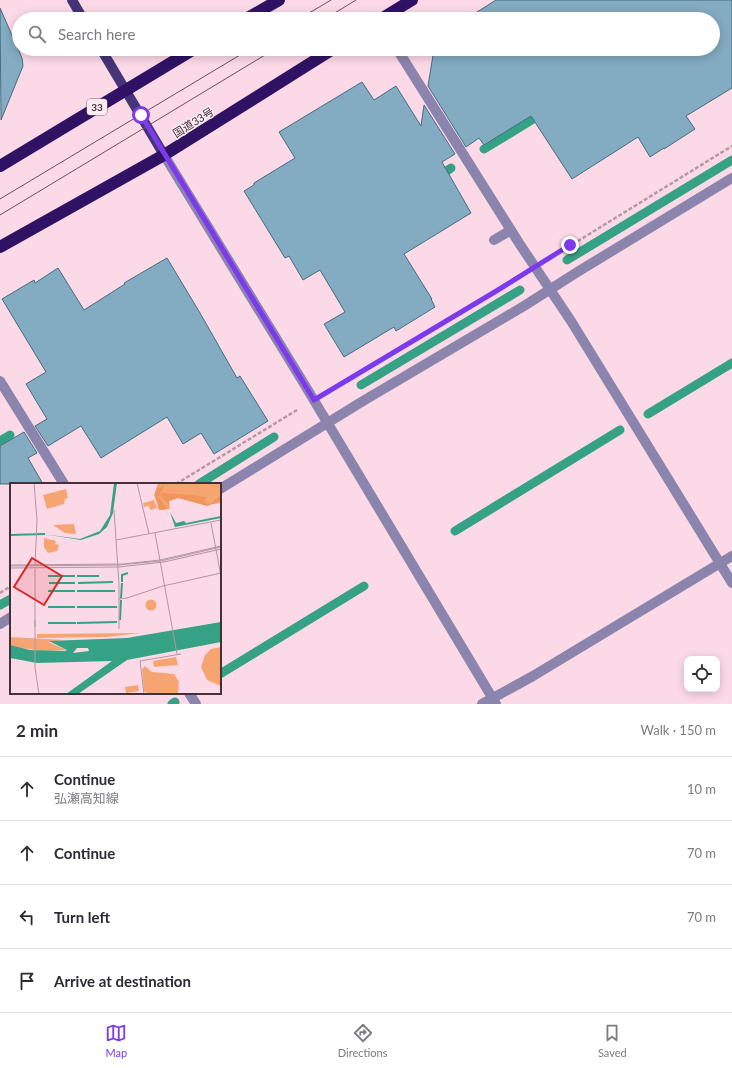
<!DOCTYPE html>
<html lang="en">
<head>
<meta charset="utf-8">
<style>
  body { margin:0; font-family:Lato,"Noto Sans JP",sans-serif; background:#f2f2f3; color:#2b2b33 }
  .controls { position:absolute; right:12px; bottom:12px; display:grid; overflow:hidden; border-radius:8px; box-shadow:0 2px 10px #0003 }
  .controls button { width:36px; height:36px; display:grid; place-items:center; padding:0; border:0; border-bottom:1px solid #e1e1e2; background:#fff; color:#2b2b33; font:20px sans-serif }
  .stop { position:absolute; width:12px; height:12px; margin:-9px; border:3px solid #7c3aed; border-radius:50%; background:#fff }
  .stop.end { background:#7c3aed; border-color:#fff; box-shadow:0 1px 4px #0008 }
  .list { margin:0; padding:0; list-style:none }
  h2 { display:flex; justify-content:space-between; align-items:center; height:52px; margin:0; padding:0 16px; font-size:17px }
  h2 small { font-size:13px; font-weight:400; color:#7c7c81 }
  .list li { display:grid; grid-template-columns:26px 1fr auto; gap:12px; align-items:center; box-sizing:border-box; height:64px; padding:0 16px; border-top:1px solid #e1e1e2 }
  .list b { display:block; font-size:15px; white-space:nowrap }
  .list p { margin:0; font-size:13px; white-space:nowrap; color:#7c7c81 }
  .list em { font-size:13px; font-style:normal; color:#7c7c81 }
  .icon { flex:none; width:22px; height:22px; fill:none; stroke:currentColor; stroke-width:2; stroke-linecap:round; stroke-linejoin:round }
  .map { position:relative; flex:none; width:732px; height:704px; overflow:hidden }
  .search { position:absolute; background:#fff; box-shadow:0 2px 10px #0003; left:12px; right:12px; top:12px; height:44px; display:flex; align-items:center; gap:10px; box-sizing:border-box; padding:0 14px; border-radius:22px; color:#7c7c81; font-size:15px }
  .sheet { height:308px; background:#fff }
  nav { display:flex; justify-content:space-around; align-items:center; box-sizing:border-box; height:56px; border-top:1px solid #e1e1e2; background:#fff; font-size:11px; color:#7c7c81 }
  nav a { display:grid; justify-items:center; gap:2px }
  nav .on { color:#7c3aed }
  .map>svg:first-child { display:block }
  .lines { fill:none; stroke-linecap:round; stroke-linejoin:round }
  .stream { stroke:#36a285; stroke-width:9 }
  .building { fill:#83abc1; stroke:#456c80 }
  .path { stroke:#b599a4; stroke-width:2.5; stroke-dasharray:4 2; stroke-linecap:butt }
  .minor { stroke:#8b84ac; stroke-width:10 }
  .major { stroke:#453479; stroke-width:10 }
  .highway { stroke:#301265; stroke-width:12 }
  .tram { stroke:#68535c; stroke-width:1 }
  .route { stroke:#7c3aed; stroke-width:5 }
  .labels { text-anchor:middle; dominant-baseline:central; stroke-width:3; stroke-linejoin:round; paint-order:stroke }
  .shield { fill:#feebf2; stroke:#7a6970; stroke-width:1 }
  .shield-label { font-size:10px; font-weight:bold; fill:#423138 }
  .street-label { font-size:11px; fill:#423138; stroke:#feebf2 }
  .inset-river { fill:none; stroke:#36a285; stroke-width:2 }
  .inset-road { fill:none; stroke:#b296a1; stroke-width:1 }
  .view { fill:#d62828; fill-opacity:0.15; stroke:#d62828; stroke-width:2 }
  .inset-edge { fill:none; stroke:#423138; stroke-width:2 }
</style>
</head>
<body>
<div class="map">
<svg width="732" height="704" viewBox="0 0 732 704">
  <rect width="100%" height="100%" fill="#fcd9e7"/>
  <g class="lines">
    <path class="stream" d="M 484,149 L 543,113
      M 438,177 L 451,168
      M 567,260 L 732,160
      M 361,385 L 520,290
      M 648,414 L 732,363
      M 0,441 L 10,435
      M 199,484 L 274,437
      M 455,531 L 620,430
      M 0,605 L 11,599
      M 220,674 L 364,586
      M 172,704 L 175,702"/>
  </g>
  <path class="building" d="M 496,0 L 732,0 L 732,88 L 686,116 L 695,129 L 664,149 L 664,148 L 650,157 L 638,137 L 572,179 L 531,116 L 484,145 L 479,138 L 466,147 L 428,86 L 434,49 L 713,49 L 713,19 L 466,19 Z
    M 0,8 L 22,58 L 23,66 L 1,120 Z
    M 362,82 L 374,100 L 396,86 L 421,126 L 424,105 L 455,154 L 442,162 L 471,213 L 404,254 L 432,299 L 431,299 L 435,307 L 396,331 L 394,327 L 344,357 L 324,324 L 345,312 L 320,270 L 303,280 L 289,256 L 285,258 L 244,191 L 254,185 L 254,183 L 295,158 L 279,132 Z
    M 167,258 L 200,313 L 237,378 L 240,376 L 268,421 L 214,454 L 201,433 L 183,444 L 167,417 L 101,458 L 81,426 L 48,446 L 35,426 L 47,419 L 26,384 L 46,372 L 2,299 L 34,280 L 35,283 L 58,268 L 84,310 L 125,284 L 124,283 Z
    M 24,432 L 37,453 L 28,458 L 43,484 L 0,484 L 0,446 Z"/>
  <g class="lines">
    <path class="path" d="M 552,257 L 732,146
      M 331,390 L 519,277
      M 176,484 L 297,410
      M 0,593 L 11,586"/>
    <path class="minor" d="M 397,49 L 519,243 L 571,321 L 732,583
      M 164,155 L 306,387 L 496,704
      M 494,240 L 511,230
      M 0,381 L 64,484
      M 220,489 L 363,401 L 524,306 L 579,271 L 732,178
      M 0,624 L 11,617
      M 189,693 L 196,704
      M 482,704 L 533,676 L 732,556"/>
    <path class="major" d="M 72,0 L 83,19
      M 101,49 L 164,155"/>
    <path class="highway" d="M 246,19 L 279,0
      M 381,19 L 412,0
      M 0,166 L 194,49
      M 0,247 L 164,155 L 333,49"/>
    <path class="tram" d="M 299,19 L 331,0
      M 325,19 L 356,0
      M 0,199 L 250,49
      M 0,215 L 275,49"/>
  </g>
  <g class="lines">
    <path class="route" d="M 141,115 L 314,400 L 498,290 L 570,245"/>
  </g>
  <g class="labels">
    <rect class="shield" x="87" y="99" width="20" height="16" rx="3"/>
    <g class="shield-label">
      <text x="97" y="107">33</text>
    </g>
    <g class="street-label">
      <text transform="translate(193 122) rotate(-32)">国道33号</text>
    </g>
  </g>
  <g transform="translate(10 483)">
    <rect width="211" height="211" fill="#fcd9e7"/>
    <path d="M 148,0 L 211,0 L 211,20 L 196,22 L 184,17 L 168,15 L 159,18 L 160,26 L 149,27 L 144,12 ZM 56,6 L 58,15 L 55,16 L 54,21 L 37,26 L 33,12 ZM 144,17 L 147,25 L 140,27 L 139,23 L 134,24 L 133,20 ZM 64,41 L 66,51 L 55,50 L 43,42 ZM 34,55 L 46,58 L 45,61 L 49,62 L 47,68 L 38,70 L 34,64 ZM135.5 122a5.5 5.5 0 1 1 11 0a5.5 5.5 0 1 1-11 0ZM 130,150 L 97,154 L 27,155 L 27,151 ZM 0,154 L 54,157 L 38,159 L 57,167 L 33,168 L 4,164 L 0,162 ZM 211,164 L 211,203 L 197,197 L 191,184 L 195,172 L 201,166 ZM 166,174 L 168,182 L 144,184 L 143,178 ZM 135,183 L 142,189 L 164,191 L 169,199 L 168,211 L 139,211 L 134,208 L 132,186 ZM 128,202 L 129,208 L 116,210 L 115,204 Z" fill="#f6a472"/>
    <path d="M 155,2 L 148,14 L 158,26 L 149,27 L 145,10 L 148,5 ZM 211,7 L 210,18 L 197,23 L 168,15 L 159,18 L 159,22 L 150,13 L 152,10 L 185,12 L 197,15 L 194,17 L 195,20 L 200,21 L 210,13 Z" fill="#f1955b"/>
    <path d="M 104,0 L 107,0 L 103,30 L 97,44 L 89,51 L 71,57 L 33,51 L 70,56 L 90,48 L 100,32 ZM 160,29 L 166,40 L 174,38 L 176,40 L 211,33 L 211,35 L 165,44 ZM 211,139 L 211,159 L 117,177 L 68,211 L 56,211 L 102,178 L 27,180 L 0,175 L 0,162 L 20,167 L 55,168 L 57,167 L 39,158 L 117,155 ZM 67,165 L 78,165 L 79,168 L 63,170 Z" fill="#36a285" fill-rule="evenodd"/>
    <path class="inset-river" d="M 0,52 L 35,51M 38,93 L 65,93M 67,93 L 89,93M 112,99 L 112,92 L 118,90M 39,100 L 65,100M 68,100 L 103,99M 38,108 L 65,108M 67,108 L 105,108M 111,115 L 112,100M 38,124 L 65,124M 67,124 L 107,124M 110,137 L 111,117M 38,140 L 66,140M 67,140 L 107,139"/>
    <path class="inset-road" d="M 24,0 L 27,37 L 25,82M 127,0 L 139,51M 104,27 L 109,101 L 109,146M 201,40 L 211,93M 145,50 L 167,171M 106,57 L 211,37M 0,82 L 113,81 L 150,77 L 211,63M 0,83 L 109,82 L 151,78 L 211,64M 0,85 L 109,84 L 154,79 L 211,66M 25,86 L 25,144 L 25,137M 109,116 L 117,115 L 153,103 L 211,90M 25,144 L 25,185 L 29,211M 134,211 L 130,178 L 171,171"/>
    <path class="view" d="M 22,75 L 52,93 L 34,122 L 4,104 Z"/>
    <rect width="211" height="211" class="inset-edge"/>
  </g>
</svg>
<div class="controls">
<button><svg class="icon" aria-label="locate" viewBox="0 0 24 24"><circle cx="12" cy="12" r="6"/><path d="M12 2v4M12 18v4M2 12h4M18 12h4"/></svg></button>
</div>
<div class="stop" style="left:141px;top:115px"></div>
<div class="stop end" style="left:570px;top:245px"></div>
<div class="search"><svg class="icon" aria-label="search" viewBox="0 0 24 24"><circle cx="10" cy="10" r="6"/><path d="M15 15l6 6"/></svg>Search here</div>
</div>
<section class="sheet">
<h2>2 min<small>Walk · 150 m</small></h2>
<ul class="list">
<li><svg class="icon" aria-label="ahead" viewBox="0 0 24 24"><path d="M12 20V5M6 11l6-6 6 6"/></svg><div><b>Continue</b><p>弘瀬高知線</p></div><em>10 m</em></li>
<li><svg class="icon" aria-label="ahead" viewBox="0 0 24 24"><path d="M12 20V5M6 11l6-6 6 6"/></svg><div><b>Continue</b></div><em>70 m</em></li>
<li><svg class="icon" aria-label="left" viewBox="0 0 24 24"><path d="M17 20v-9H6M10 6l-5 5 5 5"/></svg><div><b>Turn left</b></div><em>70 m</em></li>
<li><svg class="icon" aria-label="arrive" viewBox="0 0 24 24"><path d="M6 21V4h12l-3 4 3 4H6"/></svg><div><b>Arrive at destination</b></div></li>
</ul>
</section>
<nav>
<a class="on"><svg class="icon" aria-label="map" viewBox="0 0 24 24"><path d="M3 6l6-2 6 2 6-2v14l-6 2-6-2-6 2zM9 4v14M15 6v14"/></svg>Map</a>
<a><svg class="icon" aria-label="directions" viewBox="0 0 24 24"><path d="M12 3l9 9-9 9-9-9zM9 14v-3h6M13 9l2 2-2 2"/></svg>Directions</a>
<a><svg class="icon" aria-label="saved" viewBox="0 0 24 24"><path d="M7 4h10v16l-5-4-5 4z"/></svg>Saved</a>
</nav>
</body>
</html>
